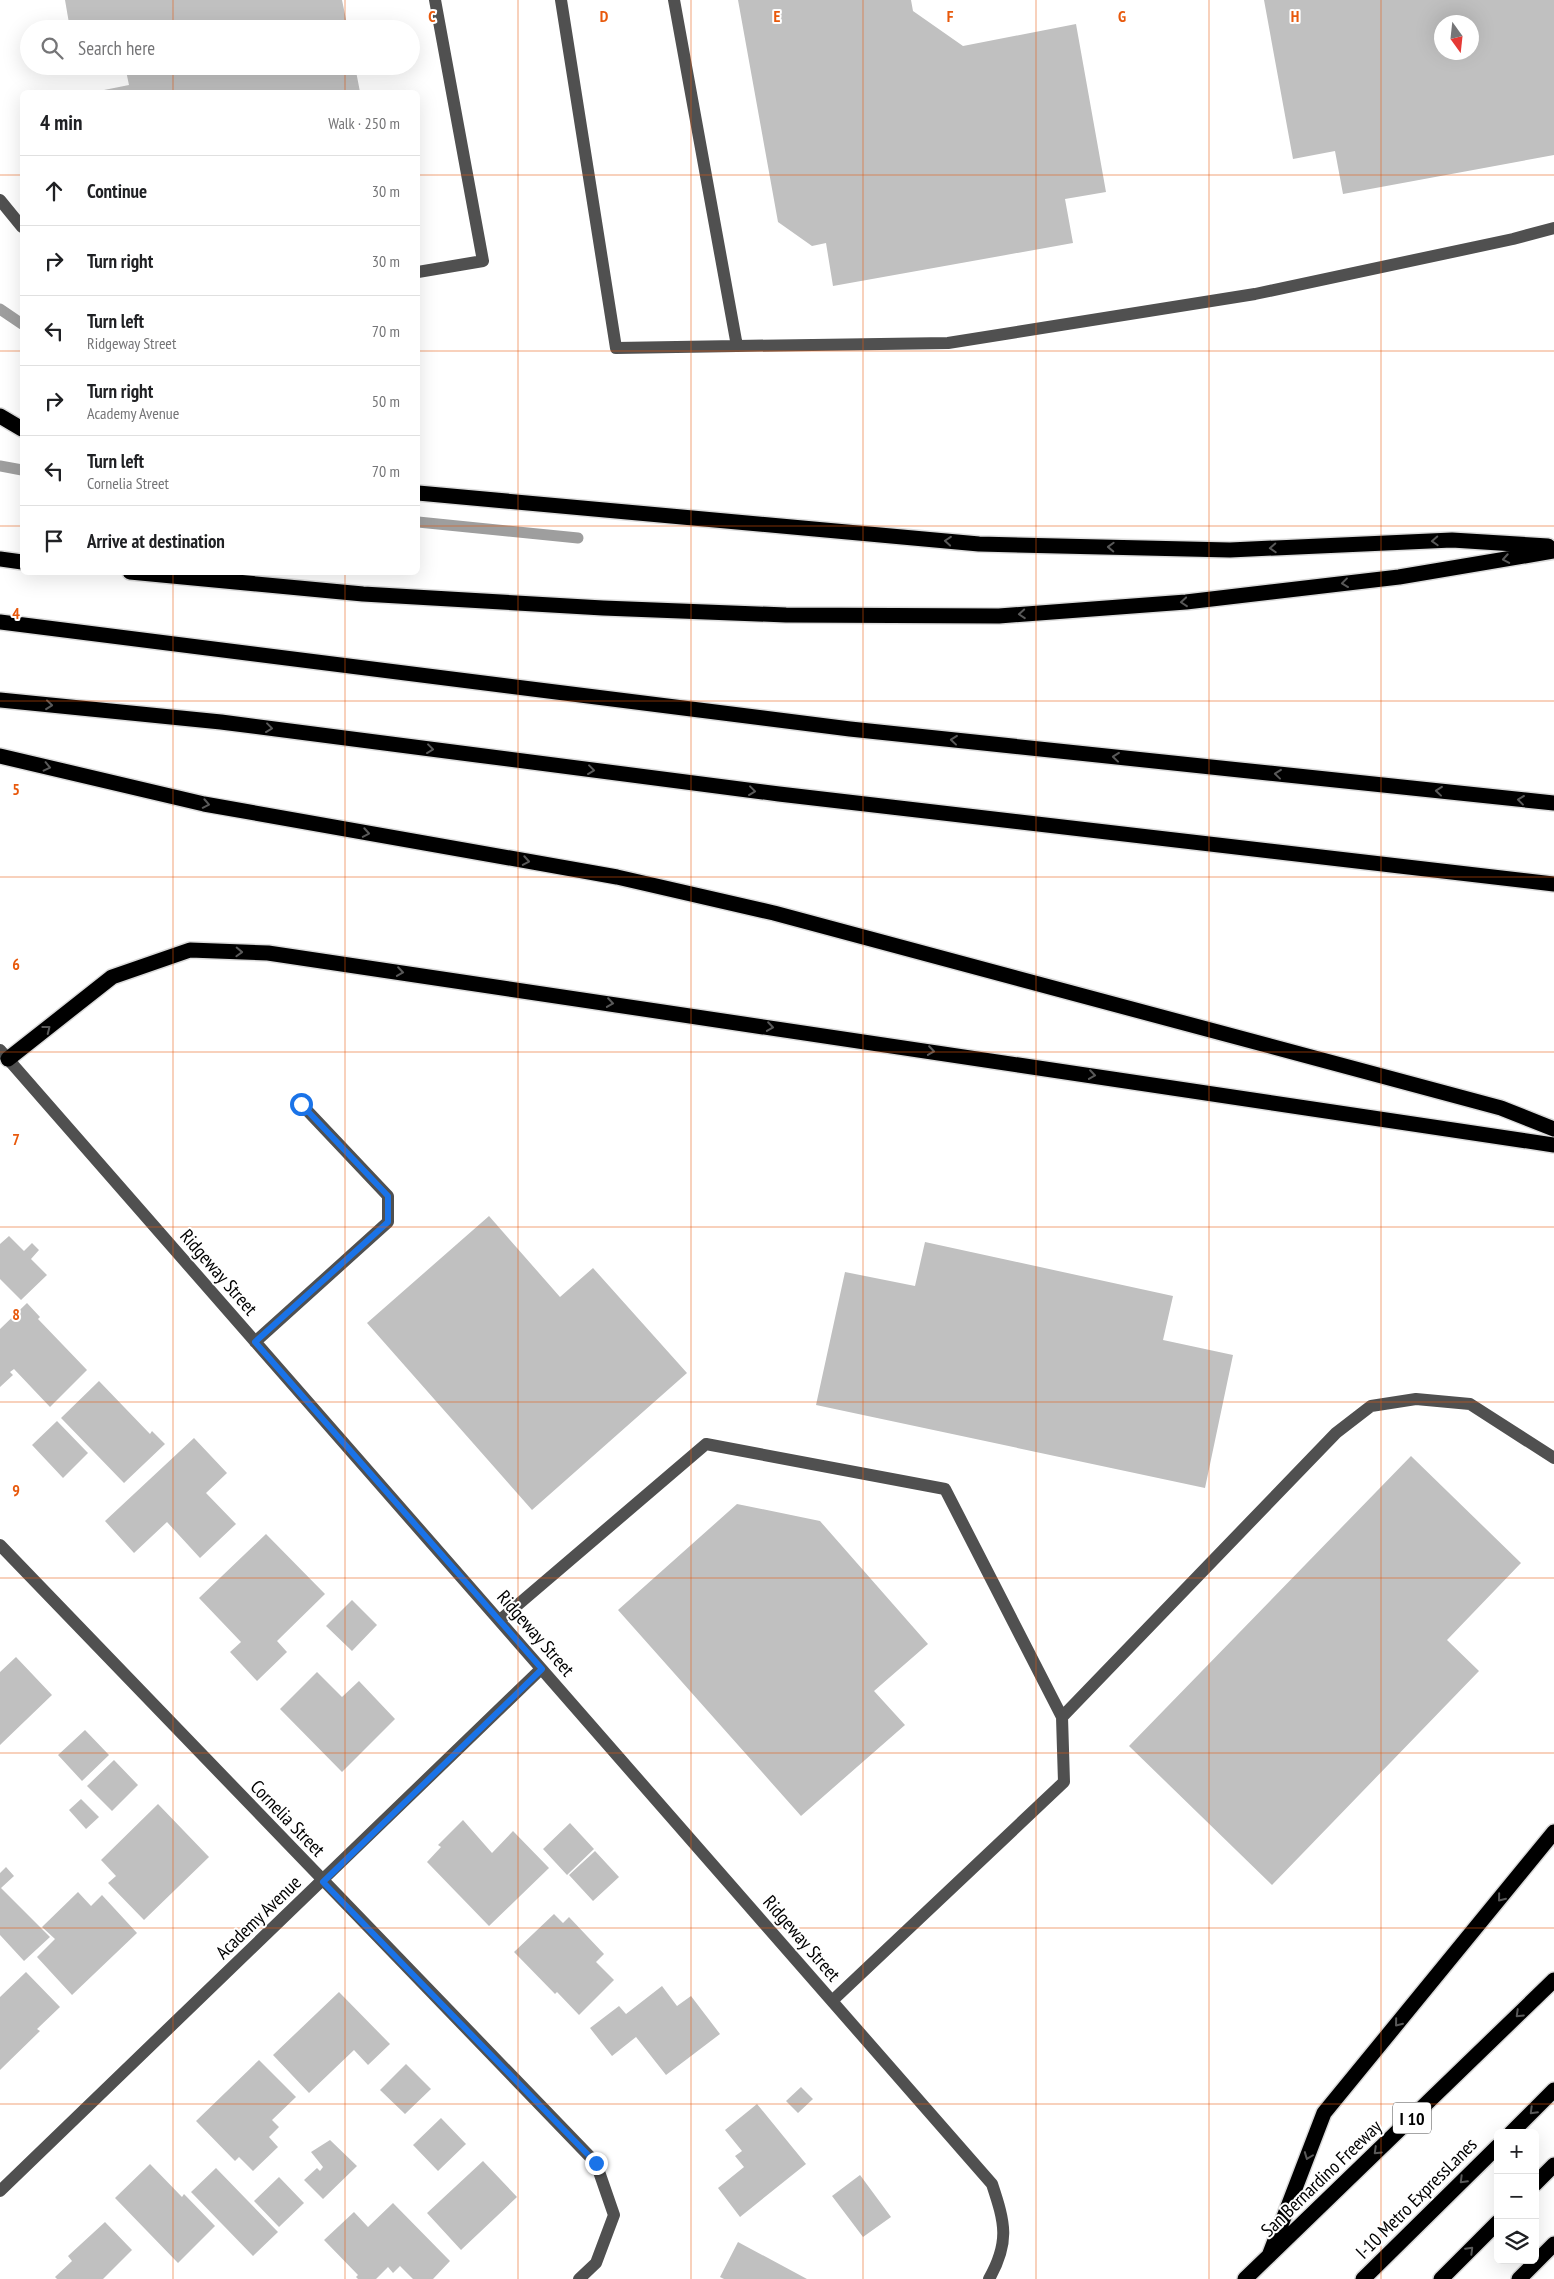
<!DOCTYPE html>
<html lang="en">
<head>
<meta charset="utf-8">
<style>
  body { margin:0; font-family:"PT Sans Narrow",sans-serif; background:#f2f2f2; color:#202124 }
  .controls { position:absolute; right:15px; bottom:15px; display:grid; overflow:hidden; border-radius:8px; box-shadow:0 5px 20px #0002 }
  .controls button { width:45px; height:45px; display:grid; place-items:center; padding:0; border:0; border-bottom:1px solid #e0e0e0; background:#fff; color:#202124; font:25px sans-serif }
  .compass { position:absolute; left:1434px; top:15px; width:45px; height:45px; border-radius:50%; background:#fff; box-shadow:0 5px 20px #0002; rotate:165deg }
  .stop { position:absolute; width:15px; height:15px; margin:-11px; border:4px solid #1a73e8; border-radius:50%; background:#fff }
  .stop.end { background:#1a73e8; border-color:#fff; box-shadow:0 1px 5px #0008 }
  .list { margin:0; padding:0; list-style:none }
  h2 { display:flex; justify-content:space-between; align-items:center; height:65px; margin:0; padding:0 20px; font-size:21px }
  h2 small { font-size:16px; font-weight:400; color:#757577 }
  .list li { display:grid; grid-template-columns:32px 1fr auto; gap:15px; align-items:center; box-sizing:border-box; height:70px; padding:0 20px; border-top:1px solid #e0e0e0 }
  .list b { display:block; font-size:19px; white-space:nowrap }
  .list p { margin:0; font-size:16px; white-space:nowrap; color:#757577 }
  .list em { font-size:16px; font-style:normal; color:#757577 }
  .icon { flex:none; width:28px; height:28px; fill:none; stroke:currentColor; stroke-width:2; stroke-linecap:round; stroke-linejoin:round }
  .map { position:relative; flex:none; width:1554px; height:2279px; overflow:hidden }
  .search { position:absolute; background:#fff; box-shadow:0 5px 20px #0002; left:20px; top:20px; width:400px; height:55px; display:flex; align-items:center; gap:12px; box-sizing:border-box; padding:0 18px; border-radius:28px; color:#757577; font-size:19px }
  .panel { position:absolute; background:#fff; box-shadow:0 5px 20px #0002; left:20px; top:90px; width:400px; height:485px; border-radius:8px }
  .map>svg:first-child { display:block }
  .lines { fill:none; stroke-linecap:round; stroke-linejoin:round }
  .stream { stroke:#9e9e9e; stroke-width:11 }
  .building { fill:#c0c0c0; fill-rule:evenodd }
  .highway-casing { stroke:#dbdbdb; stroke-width:18 }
  .minor { stroke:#505050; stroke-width:12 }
  .highway { stroke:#000; stroke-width:15 }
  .oneway { stroke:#595959 }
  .route { stroke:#1a73e8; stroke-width:6 }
  .grid { fill:none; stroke:#e8590c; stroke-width:1; stroke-opacity:0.55 }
  .labels { text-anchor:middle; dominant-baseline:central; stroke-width:4; stroke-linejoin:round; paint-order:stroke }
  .shield { fill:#fff; stroke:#4c4c4c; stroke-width:1 }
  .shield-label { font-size:18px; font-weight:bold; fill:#000 }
  .street-label { font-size:19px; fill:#000; stroke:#fff }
  .grid-label { font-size:16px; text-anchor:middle; font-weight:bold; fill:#e8590c; stroke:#fff; stroke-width:4; stroke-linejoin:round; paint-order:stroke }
</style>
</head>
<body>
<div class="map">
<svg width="1554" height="2279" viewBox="0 0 1554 2279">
  <rect width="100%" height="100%" fill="#fff"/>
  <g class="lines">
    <path class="stream" d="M 0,309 L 22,324
      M 0,466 L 22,470
      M 418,522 L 578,538"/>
  </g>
  <path class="building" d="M 65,0 L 342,0 L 348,29 L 118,29 L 117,23 L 87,29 L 70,29 Z
    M 738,0 L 911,0 L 913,11 L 963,46 L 1076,24 L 1106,192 L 1065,199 L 1073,243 L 833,286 L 826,243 L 812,246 L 778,222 Z
    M 1264,0 L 1554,0 L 1554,155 L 1343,194 L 1335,151 L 1293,159 ZM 1442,22 L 1472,22 L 1472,52 L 1442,52 Z
    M 125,66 L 355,66 L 360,92 L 94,92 L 129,85 Z
    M 489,1216 L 560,1297 L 593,1268 L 687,1373 L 532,1510 L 367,1323 Z
    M 9,1236 L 24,1251 L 32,1243 L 39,1250 L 31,1259 L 47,1275 L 21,1300 L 0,1279 L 0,1244 Z
    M 925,1242 L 1173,1296 L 1163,1340 L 1233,1355 L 1205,1488 L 816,1405 L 845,1272 L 915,1286 Z
    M 27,1303 L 40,1317 L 38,1319 L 87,1370 L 50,1407 L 14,1369 L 10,1372 L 13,1375 L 0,1387 L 0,1329 Z
    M 99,1381 L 150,1434 L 152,1431 L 165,1444 L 124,1483 L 61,1418 Z
    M 57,1421 L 88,1453 L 63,1478 L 32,1445 Z
    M 194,1438 L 227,1473 L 206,1493 L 236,1524 L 200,1558 L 167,1522 L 134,1553 L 105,1521 Z
    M 1411,1456 L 1521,1563 L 1447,1640 L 1479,1671 L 1272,1885 L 1129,1746 Z
    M 737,1504 L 820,1521 L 928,1644 L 874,1691 L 905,1725 L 801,1816 L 618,1610 Z
    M 266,1534 L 325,1594 L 277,1641 L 287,1652 L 257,1681 L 230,1652 L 241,1642 L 199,1598 Z
    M 352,1600 L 377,1625 L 352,1651 L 326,1626 Z
    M 16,1657 L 52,1695 L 0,1745 L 0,1672 Z
    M 317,1672 L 342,1697 L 359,1681 L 395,1719 L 342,1772 L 280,1709 Z
    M 85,1730 L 109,1755 L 82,1781 L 58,1755 Z
    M 114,1760 L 138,1785 L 112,1811 L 87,1786 Z
    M 81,1799 L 99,1817 L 86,1829 L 69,1810 Z
    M 158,1804 L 209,1857 L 144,1920 L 108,1883 L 116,1876 L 101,1860 Z
    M 463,1820 L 492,1853 L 513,1831 L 549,1868 L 489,1926 L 427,1862 L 441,1847 L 438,1845 Z
    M 570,1823 L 594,1849 L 567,1875 L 543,1849 Z
    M 595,1851 L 619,1877 L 593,1901 L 569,1875 Z
    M 6,1867 L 14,1876 L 1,1888 L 50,1937 L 24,1961 L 0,1935 L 0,1873 Z
    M 78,1892 L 91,1906 L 102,1895 L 137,1933 L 72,1995 L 37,1957 L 55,1939 L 42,1927 Z
    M 554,1914 L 563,1923 L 569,1917 L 604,1954 L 596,1962 L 614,1980 L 579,2015 L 557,1992 L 555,1994 L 514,1952 Z
    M 26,1972 L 60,2007 L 37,2029 L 40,2031 L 0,2070 L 0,1997 Z
    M 662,1986 L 677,2006 L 691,1996 L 720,2034 L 666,2075 L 636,2037 L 612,2056 L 590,2028 L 619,2006 L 626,2014 Z
    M 339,1992 L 390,2044 L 368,2065 L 354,2050 L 309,2093 L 273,2055 Z
    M 259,2060 L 296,2097 L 272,2120 L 279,2127 L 269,2137 L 278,2147 L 253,2171 L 239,2157 L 235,2161 L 196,2121 Z
    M 406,2064 L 431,2089 L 405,2114 L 380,2090 Z
    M 801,2087 L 813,2099 L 798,2113 L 786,2101 Z
    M 757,2104 L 806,2164 L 740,2217 L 718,2188 L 744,2167 L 735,2156 L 742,2151 L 725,2130 Z
    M 441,2118 L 466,2144 L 438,2171 L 413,2145 Z
    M 330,2140 L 357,2166 L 323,2199 L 304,2180 L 317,2168 L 320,2171 L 323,2167 L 311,2152 Z
    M 483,2161 L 517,2197 L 461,2250 L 427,2213 Z
    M 150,2164 L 182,2197 L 184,2194 L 215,2226 L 178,2263 L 115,2198 Z
    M 216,2168 L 278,2232 L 253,2256 L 191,2192 Z
    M 860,2175 L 891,2217 L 863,2237 L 832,2196 Z
    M 279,2177 L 304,2203 L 279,2227 L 254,2201 Z
    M 393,2203 L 450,2261 L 433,2279 L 413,2279 L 400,2266 L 393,2273 L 388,2267 L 376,2279 L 358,2279 L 356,2277 L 358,2275 L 324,2240 L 354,2212 L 368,2227 Z
    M 105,2222 L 132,2250 L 103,2279 L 57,2279 L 55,2277 L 72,2261 L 68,2256 Z
    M 738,2242 L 807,2279 L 724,2279 L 720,2277 Z"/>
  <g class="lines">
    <g class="highway-casing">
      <path id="highway" d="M 0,416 L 22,429
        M 418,493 L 979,544 L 1230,550 L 1452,540 L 1548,546
        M 0,559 L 22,562
        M 130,572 L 363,594 L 603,608 L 786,615 L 999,616 L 1186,602 L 1399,577 L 1554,551
        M 0,622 L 850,729 L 1554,803
        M 0,700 L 221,722 L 779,794 L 1554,884
        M 0,756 L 204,804 L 617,877 L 774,913 L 1501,1108 L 1554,1129
        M 8,1059 L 112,977 L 190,950 L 268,953 L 1554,1145
        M 1511,2133 L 1554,2090
        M 1535,2184 L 1554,2165
        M 1269,2256 L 1324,2113 L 1554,1832
        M 1245,2279 L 1554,1980
        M 1363,2279 L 1498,2146
        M 1441,2279 L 1498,2222
        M 1519,2279 L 1554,2244"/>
    </g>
    <path class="minor" d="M 561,0 L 616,348 L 737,346
      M 674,0 L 737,346 L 948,343 L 1255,294 L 1513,239 L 1554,228
      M 0,200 L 22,227
      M 418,272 L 483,261 L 435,0
      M 0,1050 L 992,2184 C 1005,2223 1010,2242 989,2279
      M 255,1342 L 388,1222 L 388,1196 L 301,1104
      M 0,1545 L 596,2163 L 614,2215 L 596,2263 L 579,2279
      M 500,1620 L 706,1444 L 945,1489 L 1062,1717 L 1064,1782 L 832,2001
      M 1062,1717 L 1336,1433 L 1371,1406 L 1416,1399 L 1470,1404 L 1554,1458
      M 0,2191 L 541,1669"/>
    <use href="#highway" class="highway"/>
  </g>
  <defs><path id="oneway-chevron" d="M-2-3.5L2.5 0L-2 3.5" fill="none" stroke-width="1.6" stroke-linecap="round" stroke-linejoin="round" transform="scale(1.25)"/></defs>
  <g class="oneway">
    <use href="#oneway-chevron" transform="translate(948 541) rotate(-175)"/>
    <use href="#oneway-chevron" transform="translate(1435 541) rotate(177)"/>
    <use href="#oneway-chevron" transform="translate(1111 547) rotate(-178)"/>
    <use href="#oneway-chevron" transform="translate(1273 548) rotate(177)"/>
    <use href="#oneway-chevron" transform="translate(1506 559) rotate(170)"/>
    <use href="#oneway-chevron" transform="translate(1345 583) rotate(173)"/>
    <use href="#oneway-chevron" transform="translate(1184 602) rotate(175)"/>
    <use href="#oneway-chevron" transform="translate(1022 614) rotate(176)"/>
    <use href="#oneway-chevron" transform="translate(49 705) rotate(6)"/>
    <use href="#oneway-chevron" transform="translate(269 728) rotate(7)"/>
    <use href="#oneway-chevron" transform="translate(954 740) rotate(-174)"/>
    <use href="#oneway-chevron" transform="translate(430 749) rotate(7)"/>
    <use href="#oneway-chevron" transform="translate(1116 757) rotate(-174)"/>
    <use href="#oneway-chevron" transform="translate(47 767) rotate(13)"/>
    <use href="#oneway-chevron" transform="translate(591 770) rotate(7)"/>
    <use href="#oneway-chevron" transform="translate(1278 774) rotate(-174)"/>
    <use href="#oneway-chevron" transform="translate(752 791) rotate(7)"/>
    <use href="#oneway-chevron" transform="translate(1439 791) rotate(-174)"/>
    <use href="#oneway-chevron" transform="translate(1521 800) rotate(-173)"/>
    <use href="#oneway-chevron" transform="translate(206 804) rotate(11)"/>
    <use href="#oneway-chevron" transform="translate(366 833) rotate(10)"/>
    <use href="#oneway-chevron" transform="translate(526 861) rotate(10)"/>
    <use href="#oneway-chevron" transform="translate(239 952) rotate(2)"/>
    <use href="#oneway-chevron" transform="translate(400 972) rotate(8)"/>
    <use href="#oneway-chevron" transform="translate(610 1003) rotate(8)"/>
    <use href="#oneway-chevron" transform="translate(770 1027) rotate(8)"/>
    <use href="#oneway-chevron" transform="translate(47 1029) rotate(-38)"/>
    <use href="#oneway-chevron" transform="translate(931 1051) rotate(8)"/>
    <use href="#oneway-chevron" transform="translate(1092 1075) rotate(8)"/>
    <use href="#oneway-chevron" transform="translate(1501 1898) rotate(129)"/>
    <use href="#oneway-chevron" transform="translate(1519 2014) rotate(136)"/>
    <use href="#oneway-chevron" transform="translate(1398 2023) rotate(129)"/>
    <use href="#oneway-chevron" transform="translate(1533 2111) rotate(135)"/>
    <use href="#oneway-chevron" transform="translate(1377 2151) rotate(136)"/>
    <use href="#oneway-chevron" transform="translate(1308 2156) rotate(111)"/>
    <use href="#oneway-chevron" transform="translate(1463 2180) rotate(135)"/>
    <use href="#oneway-chevron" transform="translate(1470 2250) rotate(-45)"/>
  </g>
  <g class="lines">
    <path class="route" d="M 301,1104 L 388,1196 L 388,1222 L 255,1342 L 542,1669 L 323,1882 L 596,2163"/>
  </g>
  <path class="grid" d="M 173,0 L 173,29M 345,0 L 345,29M 518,0 L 518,2279M 691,0 L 691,2279M 863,0 L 863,2279M 1036,0 L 1036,2279M 1209,0 L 1209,2279M 1381,0 L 1381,2279M 173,66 L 173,92M 345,66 L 345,92M 0,175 L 22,175M 418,175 L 1554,175M 0,351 L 22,351M 418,351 L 1554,351M 0,526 L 22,526M 418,526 L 1554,526M 173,572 L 173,2279M 345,572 L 345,2279M 0,701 L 1554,701M 0,877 L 1554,877M 0,1052 L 1554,1052M 0,1227 L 1554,1227M 0,1402 L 1554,1402M 0,1578 L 1554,1578M 0,1753 L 1554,1753M 0,1928 L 1554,1928M 0,2104 L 1554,2104"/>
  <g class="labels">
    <rect class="shield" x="1393" y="2102.5" width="38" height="31" rx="4"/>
    <g class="shield-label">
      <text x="1412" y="2118">I 10</text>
    </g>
    <g class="street-label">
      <text transform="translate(219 1272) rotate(49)">Ridgeway Street</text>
      <text transform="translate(536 1633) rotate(49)">Ridgeway Street</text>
      <text transform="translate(288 1818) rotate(46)">Cornelia Street</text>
      <text transform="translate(258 1917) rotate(-44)">Academy Avenue</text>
      <text transform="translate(802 1938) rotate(49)">Ridgeway Street</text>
      <text transform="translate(1321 2178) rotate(-44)">San Bernardino Freeway</text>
      <text transform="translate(1416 2198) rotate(-45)">I-10 Metro ExpressLanes</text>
    </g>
  </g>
  <g class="grid-label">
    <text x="432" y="22">C</text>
    <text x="604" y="22">D</text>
    <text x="777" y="22">E</text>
    <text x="950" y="22">F</text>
    <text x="1122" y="22">G</text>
    <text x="1295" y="22">H</text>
    <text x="16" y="619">4</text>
    <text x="16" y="795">5</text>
    <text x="16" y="970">6</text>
    <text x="16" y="1145">7</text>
    <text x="16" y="1320">8</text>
    <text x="16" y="1496">9</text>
  </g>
</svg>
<div class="controls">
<button>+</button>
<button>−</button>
<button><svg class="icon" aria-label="layers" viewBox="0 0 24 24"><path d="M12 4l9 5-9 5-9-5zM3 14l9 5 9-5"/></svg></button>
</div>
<svg class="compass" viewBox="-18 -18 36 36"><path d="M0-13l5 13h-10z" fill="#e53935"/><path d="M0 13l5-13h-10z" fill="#757577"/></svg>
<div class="stop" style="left:301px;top:1104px"></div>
<div class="stop end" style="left:596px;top:2163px"></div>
<div class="search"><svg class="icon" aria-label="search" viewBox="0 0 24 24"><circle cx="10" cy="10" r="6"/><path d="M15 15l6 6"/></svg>Search here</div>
<section class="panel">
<h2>4 min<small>Walk · 250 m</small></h2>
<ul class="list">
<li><svg class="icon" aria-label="ahead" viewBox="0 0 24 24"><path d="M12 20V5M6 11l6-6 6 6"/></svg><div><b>Continue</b></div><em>30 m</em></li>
<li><svg class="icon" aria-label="right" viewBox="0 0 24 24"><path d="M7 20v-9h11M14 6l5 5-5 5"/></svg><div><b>Turn right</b></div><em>30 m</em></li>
<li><svg class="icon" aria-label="left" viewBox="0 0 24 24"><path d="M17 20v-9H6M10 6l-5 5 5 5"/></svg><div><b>Turn left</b><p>Ridgeway Street</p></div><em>70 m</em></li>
<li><svg class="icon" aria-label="right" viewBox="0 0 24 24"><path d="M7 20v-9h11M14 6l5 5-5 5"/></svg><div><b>Turn right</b><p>Academy Avenue</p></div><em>50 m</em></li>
<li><svg class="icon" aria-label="left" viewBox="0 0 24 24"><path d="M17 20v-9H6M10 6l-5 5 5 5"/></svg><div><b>Turn left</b><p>Cornelia Street</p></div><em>70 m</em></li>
<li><svg class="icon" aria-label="arrive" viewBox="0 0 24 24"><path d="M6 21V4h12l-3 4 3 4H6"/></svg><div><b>Arrive at destination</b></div></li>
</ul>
</section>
</div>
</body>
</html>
